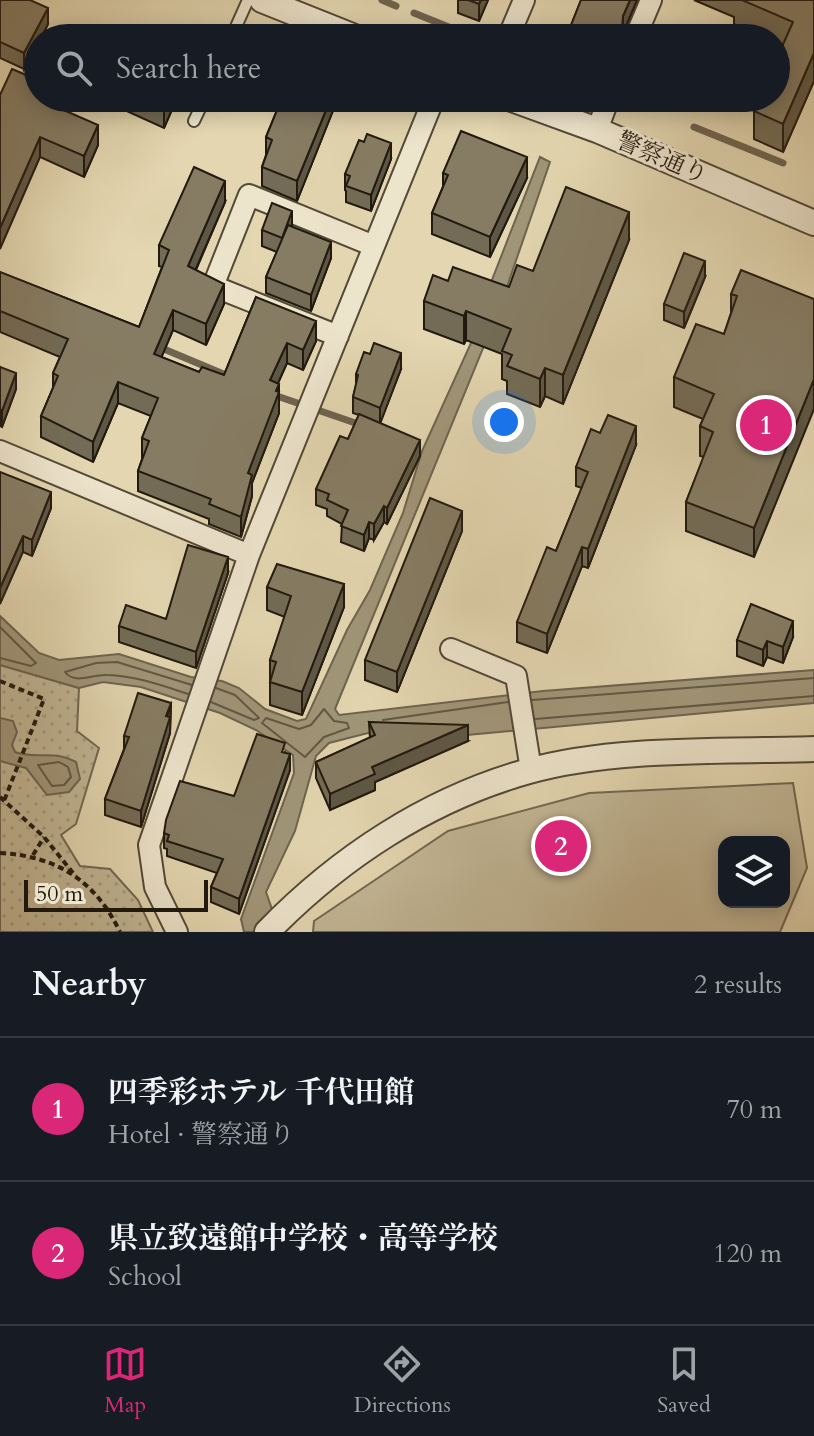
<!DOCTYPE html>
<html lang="en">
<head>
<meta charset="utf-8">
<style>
  body { margin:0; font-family:Cardo,"Noto Serif JP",serif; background:#242831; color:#f1f3f6 }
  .controls { position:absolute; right:24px; bottom:24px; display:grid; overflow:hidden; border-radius:16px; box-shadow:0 4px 20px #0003 }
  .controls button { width:72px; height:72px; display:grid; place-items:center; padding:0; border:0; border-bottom:2px solid #363941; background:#171b24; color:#f1f3f6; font:40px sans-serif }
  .scale { position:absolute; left:24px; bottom:20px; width:184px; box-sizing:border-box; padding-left:8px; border:4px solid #221a0f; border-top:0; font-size:22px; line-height:28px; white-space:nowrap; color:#221a0f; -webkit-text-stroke:6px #ede4cc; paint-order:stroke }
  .you { position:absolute; left:504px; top:422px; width:28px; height:28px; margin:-20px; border:6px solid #fff; border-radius:50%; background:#1a73e8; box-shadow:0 0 0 12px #1a73e833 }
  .badge { display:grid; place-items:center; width:52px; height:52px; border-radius:50%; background:#db2777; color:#fff; font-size:26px; font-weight:700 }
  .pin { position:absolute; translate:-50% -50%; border:4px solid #fff; box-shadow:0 2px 8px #0006 }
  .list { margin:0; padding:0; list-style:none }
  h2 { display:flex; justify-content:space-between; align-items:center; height:104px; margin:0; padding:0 32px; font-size:34px }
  h2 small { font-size:26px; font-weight:400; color:#9ea1a6 }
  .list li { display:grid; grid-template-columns:52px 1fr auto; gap:24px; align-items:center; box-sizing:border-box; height:144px; padding:0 32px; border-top:2px solid #363941 }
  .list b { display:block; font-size:30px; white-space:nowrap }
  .list p { margin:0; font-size:26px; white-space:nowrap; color:#9ea1a6 }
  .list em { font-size:26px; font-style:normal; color:#9ea1a6 }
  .icon { flex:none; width:44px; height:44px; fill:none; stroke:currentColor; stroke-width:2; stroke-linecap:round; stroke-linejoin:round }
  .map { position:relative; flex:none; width:814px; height:932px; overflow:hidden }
  .search { position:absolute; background:#171b24; box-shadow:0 4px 20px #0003; left:24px; right:24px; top:24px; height:88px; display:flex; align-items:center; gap:20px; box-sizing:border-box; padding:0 28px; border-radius:44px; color:#9ea1a6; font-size:30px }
  .sheet { height:392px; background:#171b24 }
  nav { display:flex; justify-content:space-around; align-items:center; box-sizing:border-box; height:112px; border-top:2px solid #363941; background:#171b24; font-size:22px; color:#9ea1a6 }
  nav a { display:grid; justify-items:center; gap:4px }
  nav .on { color:#db2777 }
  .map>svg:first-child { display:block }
  .park { fill:url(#park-dots); stroke:#726852; stroke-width:2 }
  .garden { fill:#c2b695; stroke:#726852; stroke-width:2; fill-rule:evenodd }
  .water { fill:#a19679; stroke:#6e644f; stroke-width:2 }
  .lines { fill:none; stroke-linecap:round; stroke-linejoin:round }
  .shore { stroke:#625844; stroke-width:2 }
  .stream { stroke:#6e644f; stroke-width:7 }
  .service-casing { stroke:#524937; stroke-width:14 }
  .minor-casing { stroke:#524937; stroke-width:24 }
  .tertiary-casing { stroke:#524937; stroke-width:28 }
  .path { stroke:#221a0f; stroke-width:4; stroke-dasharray:6 4; stroke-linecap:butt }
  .service { stroke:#ede4cc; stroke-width:10 }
  .minor { stroke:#ede4cc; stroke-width:20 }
  .tertiary { stroke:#ede4cc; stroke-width:24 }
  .wall { fill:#736b55; stroke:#221a0f; stroke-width:2 }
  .shaded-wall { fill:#5e5745; stroke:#221a0f; stroke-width:2 }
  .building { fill:#867c63; stroke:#221a0f; stroke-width:2 }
  .labels { text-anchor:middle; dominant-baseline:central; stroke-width:6; stroke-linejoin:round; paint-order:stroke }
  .street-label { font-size:24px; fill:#221a0f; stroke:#ede4cc }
</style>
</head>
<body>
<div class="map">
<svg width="814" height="932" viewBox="0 0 814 932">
  <defs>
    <pattern id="park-dots" width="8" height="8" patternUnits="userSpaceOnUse" patternTransform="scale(2)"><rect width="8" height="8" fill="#c2b695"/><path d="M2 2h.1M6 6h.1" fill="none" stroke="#a69c7f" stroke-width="1.8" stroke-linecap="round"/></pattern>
  </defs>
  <rect width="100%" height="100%" fill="#e3d6b0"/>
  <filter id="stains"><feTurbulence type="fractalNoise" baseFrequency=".0025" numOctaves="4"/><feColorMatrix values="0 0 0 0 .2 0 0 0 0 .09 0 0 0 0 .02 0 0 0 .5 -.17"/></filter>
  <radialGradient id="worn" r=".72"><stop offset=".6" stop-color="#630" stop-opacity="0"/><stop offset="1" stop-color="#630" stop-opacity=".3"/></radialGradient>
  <path class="park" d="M 0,665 L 79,688 L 77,731 L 99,748 L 76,824 L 61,835 L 80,866 L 110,869 L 138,900 L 153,932 L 0,932 Z"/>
  <path class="garden" d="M 793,783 L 807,868 L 780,932 L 313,932 L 314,921 L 448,831 L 589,793 ZM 724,842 L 784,842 L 784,902 L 724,902 Z"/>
  <path class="water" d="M 540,157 L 550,162 L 500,307 L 335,709 L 339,715 L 543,691 L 814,670 L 814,703 L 467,735 L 368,733 L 329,743 L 316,756 L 295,831 L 266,892 L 280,932 L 244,932 L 241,919 L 294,773 L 293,755 L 256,730 L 220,713 L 141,687 L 103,682 L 79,688 L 0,665 L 0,616 L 39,653 L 59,660 L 119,654 L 191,677 L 222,681 L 239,688 L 265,709 L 297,721 L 306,719 L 347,630 L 370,590 L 403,513 L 422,451 L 476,332 L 488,290 Z
    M 0,718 L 13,721 L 17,732 L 12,745 L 15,752 C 38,760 52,749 76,762 L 80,779 L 69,792 L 47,795 L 26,768 L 0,761 Z"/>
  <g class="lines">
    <path class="shore" d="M 0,627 L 36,663 L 31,666 L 0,658
      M 188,694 C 161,685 136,676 107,675 C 92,674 75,685 65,672 L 96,663 L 117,662 L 192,685
      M 532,700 L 814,678
      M 211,702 L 254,720 L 259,718 L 235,695 L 216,688
      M 324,709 L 334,721 L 347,723 L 349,728 L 324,737 L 305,757 L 262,723 L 266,718 L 299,729 L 311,725 Z
      M 535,719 L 814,696
      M 383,720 L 508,702
      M 59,762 L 68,767 L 71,777 L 64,785 L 52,786 L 38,765 Z"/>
    <path class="stream" d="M 382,0 L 396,6
      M 414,13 L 476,38
      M 623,98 L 642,106
      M 694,127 L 783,163
      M 159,347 L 233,378
      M 274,395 L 364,426"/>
    <g class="service-casing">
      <path id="service" d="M 231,38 L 248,0
        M 194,121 L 205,98"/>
    </g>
    <g class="minor-casing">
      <path id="minor" d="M 508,38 L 524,0
        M 635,38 L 651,0
        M 597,130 L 609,98
        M 338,336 L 213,286 L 249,195 L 374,246
        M 0,451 L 249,555
        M 451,649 L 516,676 L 531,770
        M 177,932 L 155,887 L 149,845 L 249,555 L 434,98"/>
    </g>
    <g class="tertiary-casing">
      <path id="tertiary" d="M 262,0 L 357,38
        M 509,98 L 597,130 L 814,223
        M 267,932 C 339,858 428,799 529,771 C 613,747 725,752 814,749"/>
    </g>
    <path class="path" d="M 0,681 L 44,699 L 4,801
      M 0,797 L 44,837 L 73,873
      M 0,853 C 56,856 95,880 120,932
      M 33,855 L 44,837"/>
    <use href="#service" class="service"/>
    <use href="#minor" class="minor"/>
    <use href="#tertiary" class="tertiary"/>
  </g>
  <path class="wall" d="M 0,0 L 48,24 L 41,38 L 38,38 L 38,44 L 24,69 L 0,58 Z
    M 458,0 L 488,0 L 479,21 L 458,13 Z
    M 581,0 L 637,0 L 623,33 L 623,38 L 566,38 Z
    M 694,0 L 814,0 L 814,81 L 783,152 L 754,139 L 754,111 L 782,46 L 776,43 L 776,38 L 765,38 L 734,24 L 734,17 Z
    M 0,95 L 59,98 L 59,108 L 98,145 L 84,177 L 40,157 Z
    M 98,98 L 177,98 L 164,128 Z
    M 282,98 L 338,98 L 297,201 L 262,186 L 262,167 L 266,155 L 266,137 Z
    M 391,159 L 371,211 L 346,202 L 346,191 L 345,190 L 345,174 Z
    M 443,173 L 527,178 L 490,257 L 432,234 L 432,213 L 443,187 Z
    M 225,202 L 196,270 L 224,304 L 206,345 L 173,330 L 161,357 L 199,372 L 224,375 L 256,297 L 316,341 L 303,370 L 287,363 L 278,383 L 279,413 L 252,483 L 252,496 L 241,537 L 209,524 L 209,519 L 138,491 L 138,471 L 142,459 L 142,438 L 151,416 L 118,403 L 93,462 L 41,437 L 41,416 L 53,388 L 53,373 L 60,357 L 0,332 L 0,272 L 139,327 L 162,267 L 159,266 L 159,245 Z
    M 292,227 L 331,258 L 311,311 L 266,293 L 266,277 L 277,252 L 262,246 L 262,230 Z
    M 629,240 L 563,404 L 545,396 L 540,407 L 507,394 L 507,381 L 502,379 L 502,354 L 466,340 L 464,344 L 424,329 L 424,301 L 448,281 L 509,287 L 533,271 Z
    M 705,277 L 684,328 L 664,320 L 664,304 Z
    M 731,294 L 814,299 L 754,557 L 686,531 L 686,502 L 704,457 L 700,456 L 700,426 L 703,419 L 674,407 L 674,377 L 724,334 L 731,313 Z
    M 0,367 L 16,389 L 2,427 L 0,426 Z
    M 401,369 L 380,423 L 420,456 L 387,524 L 384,522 L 374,540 L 369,538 L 364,551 L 341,542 L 342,524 L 327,516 L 327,509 L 316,505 L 316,489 L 348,439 L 359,415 L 353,413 L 353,397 L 356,386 L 356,374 Z
    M 636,445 L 588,568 L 582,566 L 547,653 L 517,642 L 517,622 L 556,551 L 582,488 L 576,486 L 576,467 Z
    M 1,473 L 51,508 L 32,556 L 23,552 Z
    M 462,531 L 397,692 L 365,680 L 365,660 Z
    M 228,573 L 196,668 L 119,642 L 119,626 L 166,619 Z
    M 267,587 L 344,607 L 302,715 L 270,705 L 270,660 L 285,617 L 267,610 Z
    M 793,637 L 783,663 L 767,657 L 763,666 L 737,656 L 737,640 Z
    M 171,703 L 170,733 L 141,827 L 105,815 L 105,799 L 124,749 L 124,736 Z
    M 369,722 L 468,741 L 375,782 L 375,790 L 330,810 L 316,778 L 316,762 L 370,738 Z
    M 285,752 L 290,770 L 239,914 L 211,902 L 211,887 L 217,873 L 167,856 L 167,849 L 164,848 L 164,833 L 234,796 Z"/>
  <path class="shaded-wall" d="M 481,0 L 488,0 L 479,21 L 479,4 Z
    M 630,0 L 637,0 L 623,33 L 622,38 L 623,16 Z
    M 48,8 L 48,24 L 41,38 L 38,38 L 38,44 L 24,69 L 24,53 Z
    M 814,53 L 814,81 L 783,152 L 783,124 Z
    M 56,98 L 59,98 L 59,111 L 52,105 Z
    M 167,98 L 177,98 L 164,128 L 164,104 Z
    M 331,98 L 338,98 L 297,201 L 297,181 Z
    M 98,125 L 98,145 L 84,177 L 84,156 Z
    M 40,137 L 40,157 L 0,249 L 0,228 Z
    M 391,143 L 391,159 L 371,211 L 371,195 Z
    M 527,157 L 527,178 L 490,257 L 490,237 Z
    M 225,181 L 225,202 L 188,287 L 188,266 Z
    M 292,211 L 292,227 L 282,238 Z
    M 629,212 L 629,240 L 563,404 L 563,375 Z
    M 331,242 L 331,258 L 311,311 L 311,295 Z
    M 705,261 L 705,277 L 684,328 L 684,312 Z
    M 224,284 L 224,304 L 206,345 L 206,324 Z
    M 173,310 L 173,330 L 154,375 L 154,354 Z
    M 466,311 L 466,340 L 464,344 L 464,316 Z
    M 316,321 L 316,341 L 303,370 L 303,350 Z
    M 287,343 L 287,363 L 270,401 L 270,380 Z
    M 401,353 L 401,369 L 380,424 L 380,408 Z
    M 545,368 L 545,396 L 540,407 L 540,379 Z
    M 16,373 L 16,389 L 2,427 L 2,411 Z
    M 814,379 L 814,409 L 754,557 L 754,528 Z
    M 118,382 L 118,403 L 93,462 L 93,442 Z
    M 279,384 L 279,413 L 252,483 L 252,496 L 241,537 L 241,517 L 248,473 Z
    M 636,426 L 636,445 L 588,568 L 588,549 Z
    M 420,440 L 420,456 L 387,524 L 387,508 Z
    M 51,492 L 51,508 L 32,556 L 32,540 Z
    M 384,506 L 384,522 L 374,540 L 374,524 Z
    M 462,511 L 462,531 L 397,692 L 397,672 Z
    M 369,522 L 369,538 L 364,551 L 364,535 Z
    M 23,536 L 23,552 L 0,604 L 0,588 Z
    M 582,547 L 582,566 L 547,653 L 547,634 Z
    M 228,557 L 228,573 L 196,668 L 196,652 Z
    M 344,584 L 344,607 L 302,715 L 302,692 Z
    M 793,621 L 793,637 L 783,663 L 783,647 Z
    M 767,641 L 767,657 L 763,666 L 763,650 Z
    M 171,703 L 170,733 L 141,827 L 141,811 Z
    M 468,725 L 468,741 L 375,782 L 375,790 L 330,810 L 330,794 L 372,767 Z
    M 290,754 L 290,770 L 239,914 L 239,899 Z"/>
  <path class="building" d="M 0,0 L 30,0 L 48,8 L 24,53 L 0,42 Z
    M 468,0 L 481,0 L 479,4 Z
    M 581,0 L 630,0 L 623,16 L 622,30 L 619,29 L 615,38 L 566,38 Z
    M 742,0 L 814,0 L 814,53 L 783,124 L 754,111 L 759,98 L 776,98 L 776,60 L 793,22 Z
    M 248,25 L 282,38 L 243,38 Z
    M 108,26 L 134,38 L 103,38 Z
    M 151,27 L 177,38 L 146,38 Z
    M 12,69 L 38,80 L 38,98 L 56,98 L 52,105 L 98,125 L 84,156 L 40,137 L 0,228 L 0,95 Z
    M 150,98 L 167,98 L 164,104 Z
    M 282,98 L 331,98 L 297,181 L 262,167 L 272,140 L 266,137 Z
    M 461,131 L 527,157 L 490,237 L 432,213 L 448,175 L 443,173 Z
    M 367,134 L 391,143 L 371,195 L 346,186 L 350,176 L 345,174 L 359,140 L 364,142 Z
    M 194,167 L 225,181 L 188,266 L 224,284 L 206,324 L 173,310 L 154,354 L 199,372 L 202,367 L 224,375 L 256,297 L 316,321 L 303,350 L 287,343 L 270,380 L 279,384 L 276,391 L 279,392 L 248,473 L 252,475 L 241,517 L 209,504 L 211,499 L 138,471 L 149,441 L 142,438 L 158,398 L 118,382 L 93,442 L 41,416 L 58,376 L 53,373 L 68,339 L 0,311 L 0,272 L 139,327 L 169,250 L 159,245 Z
    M 566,187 L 629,212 L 563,375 L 545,368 L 540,379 L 507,366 L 512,355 L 502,351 L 511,329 L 466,311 L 464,316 L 424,301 L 433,275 L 448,281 L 453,267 L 509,287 L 517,265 L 533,271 Z
    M 272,203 L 292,211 L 282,238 L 262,230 Z
    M 288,225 L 331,242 L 311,295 L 266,277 Z
    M 684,253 L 705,261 L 684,312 L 664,304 Z
    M 741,270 L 814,299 L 814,379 L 754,528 L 686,502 L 713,432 L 700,426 L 714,394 L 674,377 L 696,324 L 724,334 L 737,296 L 731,294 Z
    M 374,343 L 401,353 L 380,408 L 353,397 L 358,375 L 356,374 L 364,352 L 370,354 Z
    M 0,367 L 16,373 L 2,411 L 0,410 Z
    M 359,414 L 420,440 L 387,508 L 384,506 L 374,524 L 369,522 L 364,535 L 341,526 L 348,510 L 327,500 L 329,494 L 316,489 L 340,436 L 348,439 Z
    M 608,415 L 636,426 L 588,549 L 582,547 L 547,634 L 517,622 L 547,547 L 556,551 L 588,472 L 576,467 L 591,429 L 600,433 Z
    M 0,472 L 51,492 L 32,540 L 23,536 L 0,588 Z
    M 430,498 L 462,511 L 397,672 L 365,660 Z
    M 188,545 L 228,557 L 196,652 L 119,626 L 126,605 L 166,619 Z
    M 277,564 L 344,584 L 302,692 L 270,682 L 276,662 L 270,660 L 291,596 L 267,587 Z
    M 751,604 L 793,621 L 783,647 L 767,641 L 763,650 L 737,640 Z
    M 138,693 L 171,703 L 166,716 L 170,717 L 141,811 L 105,799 L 129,737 L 124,736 Z
    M 369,722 L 468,725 L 372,767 L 375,774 L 330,794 L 316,762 L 375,735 Z
    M 257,734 L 285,743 L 282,752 L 290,754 L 239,899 L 211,887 L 223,859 L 167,841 L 169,835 L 164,833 L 166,820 L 180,781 L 234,796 Z"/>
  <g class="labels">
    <g class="street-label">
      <text transform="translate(662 158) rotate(23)">警察通り</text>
    </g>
  </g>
  <rect width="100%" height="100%" filter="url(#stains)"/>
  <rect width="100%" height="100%" fill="url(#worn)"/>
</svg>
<div class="controls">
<button><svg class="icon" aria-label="layers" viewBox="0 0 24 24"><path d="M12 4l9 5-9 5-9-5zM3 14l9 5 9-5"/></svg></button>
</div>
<div class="scale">50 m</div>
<div class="you"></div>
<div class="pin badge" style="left:766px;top:425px">1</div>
<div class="pin badge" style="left:561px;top:846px">2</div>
<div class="search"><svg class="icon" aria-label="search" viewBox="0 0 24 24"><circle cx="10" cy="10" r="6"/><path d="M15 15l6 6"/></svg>Search here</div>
</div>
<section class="sheet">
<h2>Nearby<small>2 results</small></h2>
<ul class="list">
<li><span class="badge">1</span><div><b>四季彩ホテル 千代田館</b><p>Hotel · 警察通り</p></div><em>70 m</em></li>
<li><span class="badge">2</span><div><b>県立致遠館中学校・高等学校</b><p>School</p></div><em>120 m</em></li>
</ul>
</section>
<nav>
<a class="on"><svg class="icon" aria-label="map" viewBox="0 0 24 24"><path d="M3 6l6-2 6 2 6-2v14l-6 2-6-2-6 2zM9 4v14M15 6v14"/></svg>Map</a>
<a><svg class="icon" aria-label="directions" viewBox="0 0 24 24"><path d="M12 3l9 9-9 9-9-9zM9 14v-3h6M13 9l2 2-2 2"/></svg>Directions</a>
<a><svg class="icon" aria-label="saved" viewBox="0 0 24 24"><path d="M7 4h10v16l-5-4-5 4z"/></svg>Saved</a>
</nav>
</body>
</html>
